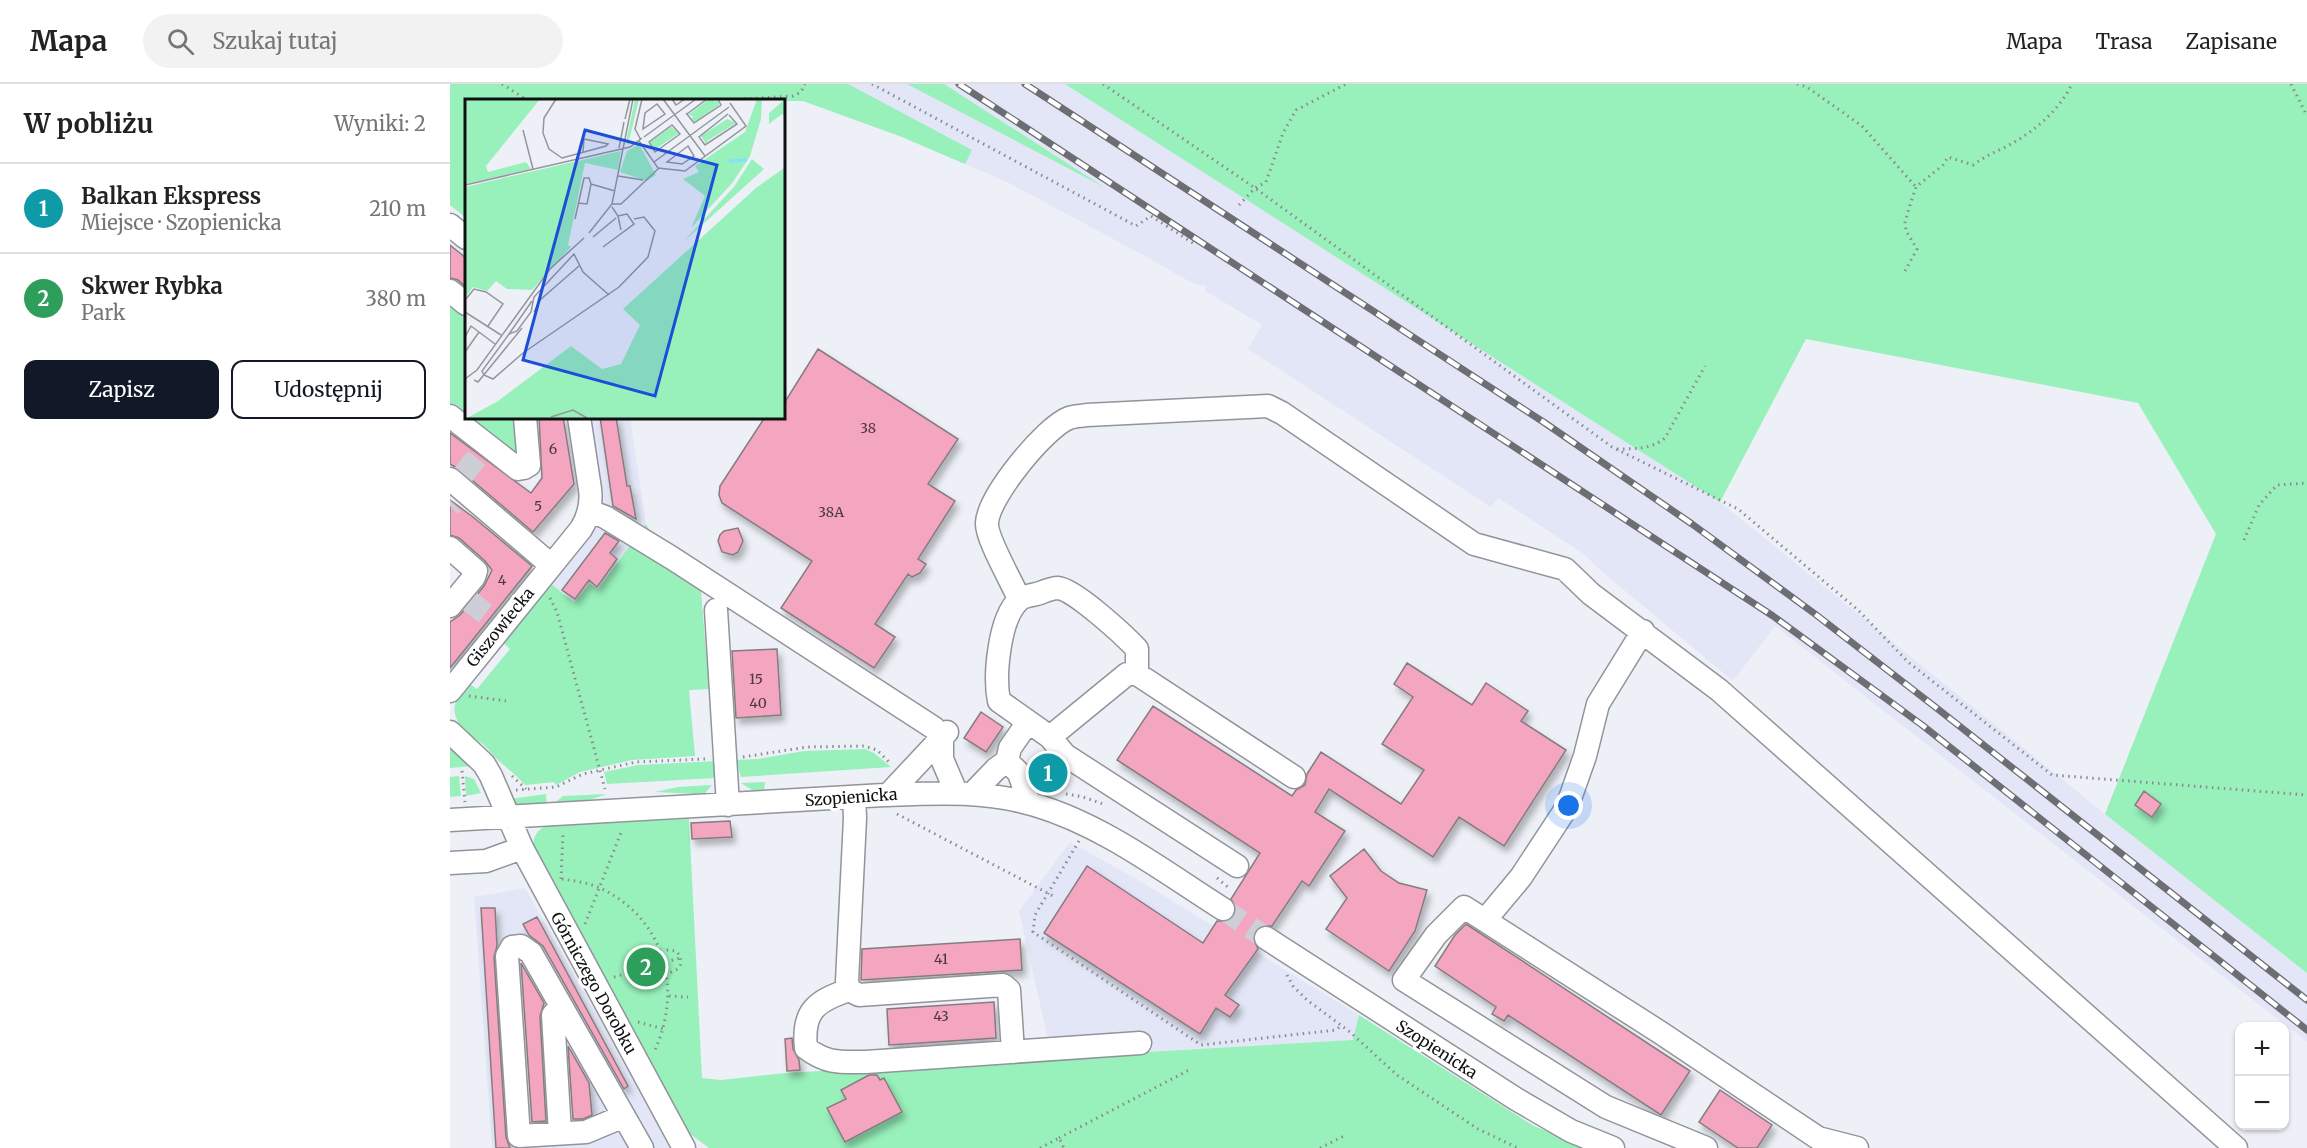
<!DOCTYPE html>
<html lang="pl">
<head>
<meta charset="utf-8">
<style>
  body { margin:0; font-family:Merriweather,serif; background:#f2f2f2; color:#222 }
  .controls { position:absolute; right:18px; bottom:18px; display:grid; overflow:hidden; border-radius:12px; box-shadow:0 2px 4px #0004 }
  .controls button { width:54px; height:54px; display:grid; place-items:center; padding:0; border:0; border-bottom:2px solid #e0e0e0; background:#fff; color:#222; font:30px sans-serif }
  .you { position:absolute; left:1119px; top:722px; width:21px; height:21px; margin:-15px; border:4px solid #fff; border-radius:50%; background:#1a73e8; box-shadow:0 0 0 9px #1a73e833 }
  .badge { display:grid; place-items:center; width:39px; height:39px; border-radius:50%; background:#111827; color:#fff; font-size:20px; font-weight:700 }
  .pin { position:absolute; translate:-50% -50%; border:3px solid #fff; box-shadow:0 2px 6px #0006 }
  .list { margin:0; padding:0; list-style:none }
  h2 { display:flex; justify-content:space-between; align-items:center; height:78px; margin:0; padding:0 24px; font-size:26px }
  h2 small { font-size:20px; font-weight:400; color:#767676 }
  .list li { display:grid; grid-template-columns:39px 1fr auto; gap:18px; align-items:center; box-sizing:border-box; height:90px; padding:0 24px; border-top:2px solid #e0e0e0 }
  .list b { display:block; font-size:22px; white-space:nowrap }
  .list p { margin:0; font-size:20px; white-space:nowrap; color:#767676 }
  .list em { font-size:20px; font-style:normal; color:#767676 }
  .actions { display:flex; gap:12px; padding:18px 24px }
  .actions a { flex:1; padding:14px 0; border:2px solid #111827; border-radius:12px; text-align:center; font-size:21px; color:#111827 }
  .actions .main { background:#111827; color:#fff }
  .icon { flex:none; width:33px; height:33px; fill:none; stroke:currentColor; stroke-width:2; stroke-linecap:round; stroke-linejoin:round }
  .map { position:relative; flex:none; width:1857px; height:1064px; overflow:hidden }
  header { display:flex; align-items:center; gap:36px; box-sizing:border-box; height:84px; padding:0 30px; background:#fff; border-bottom:2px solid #e0e0e0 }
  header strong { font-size:28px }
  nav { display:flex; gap:33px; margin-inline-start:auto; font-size:21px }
  .search { width:420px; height:54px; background:#f2f2f2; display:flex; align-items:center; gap:15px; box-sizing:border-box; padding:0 21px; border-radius:33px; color:#767676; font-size:22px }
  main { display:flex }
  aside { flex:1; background:#fff }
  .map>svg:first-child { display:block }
  .built { fill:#e3e6f6 }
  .green { fill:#98f0bb }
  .building { fill:#f4a6c1; stroke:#857c7f; stroke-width:1.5; filter:url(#shadow) }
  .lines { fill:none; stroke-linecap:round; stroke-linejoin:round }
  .minor-tunnel { stroke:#cdced6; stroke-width:22; stroke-dasharray:22 11; stroke-linecap:butt }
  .minor-casing { stroke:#92949b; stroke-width:25 }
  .path { stroke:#898b90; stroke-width:3; stroke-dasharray:1.5 4.5; stroke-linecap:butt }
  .minor { stroke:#fff; stroke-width:22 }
  .rail-casing { stroke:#6d6e73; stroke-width:7 }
  .rail { stroke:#fff; stroke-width:4.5; stroke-dasharray:14; stroke-linecap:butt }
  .labels { text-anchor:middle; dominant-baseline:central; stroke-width:6; stroke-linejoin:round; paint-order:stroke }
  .number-label { font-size:14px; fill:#49363e }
  .street-label { font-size:16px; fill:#101013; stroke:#fff }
  .inset-river { fill:none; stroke:#82e1fc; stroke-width:3 }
  .inset-road { fill:none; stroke:#95969c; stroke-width:1.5 }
  .view { fill:#1d4ed8; fill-opacity:0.15; stroke:#1d4ed8; stroke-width:3 }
  .inset-edge { fill:none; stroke:#101013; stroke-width:3 }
</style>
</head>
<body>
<header>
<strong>Mapa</strong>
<div class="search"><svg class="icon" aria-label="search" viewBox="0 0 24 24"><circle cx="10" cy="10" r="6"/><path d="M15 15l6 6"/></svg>Szukaj tutaj</div>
<nav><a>Mapa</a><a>Trasa</a><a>Zapisane</a></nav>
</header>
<main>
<aside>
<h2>W pobliżu<small>Wyniki: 2</small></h2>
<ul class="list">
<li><span class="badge" style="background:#0f9aa8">1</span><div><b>Balkan Ekspress</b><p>Miejsce · Szopienicka</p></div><em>210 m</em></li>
<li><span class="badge" style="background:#2e9e5b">2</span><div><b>Skwer Rybka</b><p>Park</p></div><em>380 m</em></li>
</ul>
<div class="actions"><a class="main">Zapisz</a><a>Udostępnij</a></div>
</aside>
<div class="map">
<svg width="1857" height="1064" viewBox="0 0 1857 1064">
  <defs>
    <filter id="shadow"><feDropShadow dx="3.5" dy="6" stdDeviation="3" flood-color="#0004"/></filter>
  </defs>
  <rect width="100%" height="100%" fill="#eef0f8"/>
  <path class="built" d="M 0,0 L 628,0 L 1171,346 L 1270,418 L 1655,730 L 1857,869 L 1857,958 L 1325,542 L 1283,597 L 1149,485 L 1134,470 L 1048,414 L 1041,423 L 798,265 L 812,241 L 755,207 L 756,202 L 742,199 L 693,171 L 559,99 L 452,53 L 353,17 L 16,16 Z
    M 134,333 L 180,333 L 196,440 L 148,505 L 125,518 L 101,500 L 145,433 Z
    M 620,758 L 688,796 L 909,931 L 904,956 L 602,973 L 569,827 Z
    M 75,804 L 223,1064 L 42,1064 L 24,813 Z"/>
  <path class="green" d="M 0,0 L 398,0 L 522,66 L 515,80 L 452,53 L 353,17 L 16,16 L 16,134 L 0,121 Z
    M 457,0 L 494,0 L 654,103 Z
    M 615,0 L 1857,0 L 1857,889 L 1655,730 L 1766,450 L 1688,319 L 1356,255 L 1270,418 Z
    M 0,215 L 16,227 L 16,333 L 71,333 L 74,368 L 64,374 L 0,324 Z
    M 196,440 L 201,449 L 262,488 L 251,507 L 259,605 L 239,606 L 245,672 L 182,676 L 130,688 L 106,701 L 104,698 L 75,701 C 67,692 58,685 49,677 C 38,667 35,657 19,654 C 0,629 0,624 17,598 L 27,605 L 60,565 L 51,557 L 99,500 L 101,500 L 124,518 L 140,500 L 148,505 Z
    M 0,660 L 22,682 L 0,684 Z
    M 415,665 L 424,669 L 441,683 L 291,693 L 286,676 L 308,675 L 354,667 Z
    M 267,677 L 265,694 L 157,700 L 154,688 L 188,681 Z
    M 9,692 L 11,712 L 0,713 L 0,693 Z
    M 15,692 L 24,695 L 31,709 L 16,712 Z
    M 315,698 L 314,708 L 302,706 L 291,699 Z
    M 262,701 L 255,709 L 249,710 L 205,708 L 228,703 Z
    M 96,710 L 97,722 L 66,723 L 59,715 Z
    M 157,710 L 127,720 L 108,722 L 107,717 L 113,712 Z
    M 239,735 L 252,994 L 271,996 L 336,989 L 903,956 L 909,931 L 1084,1042 L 1139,1064 L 259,1064 L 236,1047 L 83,766 C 82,754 87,745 98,741 Z"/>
  <path class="building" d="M 0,161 L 16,174 L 16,203 L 8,196 L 0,194 Z
    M 368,265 L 508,355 L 478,400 L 505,417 L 468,475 L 476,480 L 470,489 L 462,493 L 458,490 L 425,540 L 445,553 L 424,584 L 331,524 L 362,477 L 272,419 L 269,411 L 270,402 L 315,333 L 333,333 L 333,321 Z
    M 89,333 L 113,333 L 124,400 L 83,448 L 9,385 L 0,380 L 0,349 L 81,409 L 92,394 Z
    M 150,333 L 166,333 L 177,402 L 180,402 L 186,435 L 163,422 Z
    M 0,416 L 23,433 L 82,482 L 0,584 L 0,538 L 10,531 L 34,502 L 42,486 L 35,477 L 9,454 L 0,451 Z
    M 288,444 L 293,457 L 288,468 L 283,471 L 272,468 L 268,457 L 270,451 L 274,447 Z
    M 155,449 L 169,457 L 160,469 L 167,475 L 147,503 L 139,496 L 125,515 L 112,506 Z
    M 327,565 L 331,631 L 286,634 L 282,567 Z
    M 957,579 L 1022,621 L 1036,599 L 1078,627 L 1071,637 L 1116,666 L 1054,762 L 1009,733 L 983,773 L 879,705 L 865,728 L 895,747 L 859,802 L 852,797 L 822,842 L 810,842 L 805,846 L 803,854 L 808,865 L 775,911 L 789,921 L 780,933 L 766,924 L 750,950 L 594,849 L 637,782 L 753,859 L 767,837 L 779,837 L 785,832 L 786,825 L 781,815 L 810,769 L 667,676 L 703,622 L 842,712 L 846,706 L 855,701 L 857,690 L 871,668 L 951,720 L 974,686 L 932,660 L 963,613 L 944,600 Z
    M 531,628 L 553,643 L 536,668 L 514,654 Z
    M 1694,707 L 1711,720 L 1702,733 L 1685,721 Z
    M 280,737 L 282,753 L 242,755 L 241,739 Z
    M 914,765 L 931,787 L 949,799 L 977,806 L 965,847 L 939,887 L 876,845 L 897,814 L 880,792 Z
    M 31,824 L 45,824 L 47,862 L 44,873 L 56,1053 L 60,1064 L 46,1064 Z
    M 87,833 L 178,1002 L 174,1005 L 93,862 L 79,851 L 73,840 Z
    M 1016,840 L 1240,987 L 1211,1031 L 1058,931 L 1054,937 L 1042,930 L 1046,923 L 985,882 L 1005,851 Z
    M 570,855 L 572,886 L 411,896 L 412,865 Z
    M 71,879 L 94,919 L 90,932 L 96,1037 L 82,1038 Z
    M 544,918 L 546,954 L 439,961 L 437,925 Z
    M 342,954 L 343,965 L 349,976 L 350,986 L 337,987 L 335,955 Z
    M 118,962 L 139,999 L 142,1031 L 133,1035 L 123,1035 Z
    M 419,991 L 427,991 L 430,996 L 434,994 L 452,1028 L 395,1058 L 377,1024 L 396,1015 L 391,1006 Z
    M 1270,1006 L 1322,1041 L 1307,1064 L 1288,1064 L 1249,1038 Z"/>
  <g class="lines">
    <path class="minor-tunnel" d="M 13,391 L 31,368
      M 0,422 L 3,419
      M 18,516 L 40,533
      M 773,825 L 816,854"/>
    <g class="minor-casing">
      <path id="minor" d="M 0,141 L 16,154
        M 0,207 L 16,220
        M 0,332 L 68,385 L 74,384 L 79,381 L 75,333
        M 0,395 L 101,481
        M 139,427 L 155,433 L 222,474 L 484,644 L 492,655 L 492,675 L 506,708
        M 0,464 L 26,487 L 24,493 L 0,522
        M 569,515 C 562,498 536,454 537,439 C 538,413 595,343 619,334 C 624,332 632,332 637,331 L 818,322 L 832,329 L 1024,460 L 1115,485 L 1141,510 L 1269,606 L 1786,1064
        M 266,526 L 278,721
        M 687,590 L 687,565 C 675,552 624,505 608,504 C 603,504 595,507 590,509 C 584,511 573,512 569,516 C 549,534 544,592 549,617 L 600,653 L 677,590 L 687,590 L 844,693
        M 0,607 L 131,445 C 139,432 142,420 140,405 L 129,333
        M 0,648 L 34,680 L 41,692 L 72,764 L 234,1064
        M 600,653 L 615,671 L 787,782
        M 557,677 L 569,689 L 579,719
        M 522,710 L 546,685 L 557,677 L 560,664 L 578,638
        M 438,711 L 497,648
        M 404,713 L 405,734 L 397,897 L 399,906 L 409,911 L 553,901 L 559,906 L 563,968
        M 0,736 L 434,711 C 485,709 535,706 585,721 C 653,741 713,787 773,825
        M 0,779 L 36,777 L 72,764
        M 1036,835 L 1071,793 L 1117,723 L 1135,672 L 1148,620 L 1193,547
        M 816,854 L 1066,1015 L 1121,1047 L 1163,1064
        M 399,906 C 366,917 352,927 356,964 C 377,980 390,978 416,978 L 690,959
        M 174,1032 L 136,1048 L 69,1052 L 57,872 L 62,863 L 71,862 L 81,869 L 192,1064
        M 110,1049 L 103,931 L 111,922
        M 1256,1064 L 1156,1023 L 954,896 L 986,851 L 1014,823 L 1211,949 L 1368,1054 L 1407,1064"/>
    </g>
    <path class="path" d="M 52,0 L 77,16
      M 422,0 L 686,142 L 701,132 L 746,161
      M 653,0 L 805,104 L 1162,363 L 1288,425 L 1408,526 L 1458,578 L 1602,691 L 1857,711
      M 1347,0 L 1357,3 L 1412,42 L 1466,103
      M 1841,0 L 1857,32
      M 276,16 L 343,12 L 351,8 L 355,0
      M 789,121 L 805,104 L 816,98 L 833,49 L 846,26 L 896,0
      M 1455,187 L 1467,165 L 1456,147 L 1455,138 L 1461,118 L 1466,103 L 1493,81 L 1498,73 L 1523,81 C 1535,72 1548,67 1561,60 C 1585,47 1610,25 1622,0
      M 1167,365 C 1184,365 1202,365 1215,354 L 1255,282
      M 1794,456 L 1809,421 L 1827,401 L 1857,399
      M 100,514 L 107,528 L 155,705
      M 19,612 L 56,617
      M 293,673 L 357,663 L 414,662 L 427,666 L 441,680
      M 12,687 L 15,718
      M 62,692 L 76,705
      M 66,706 L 106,703 L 133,690 L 186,678 L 256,675
      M 616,710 L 633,713 L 653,720
      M 447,730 L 605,813
      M 629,757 L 585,831 L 583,848 L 751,961 L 886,946 L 891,942
      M 767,794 L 778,803
      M 111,795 L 113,749
      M 112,795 C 125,797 140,799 152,805 C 216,836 233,907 204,968
      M 135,840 L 172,746
      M 211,868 L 218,866 L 226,867 C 231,872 233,879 228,885 L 217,890
      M 837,891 L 843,902 L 857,916 L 900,948 L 947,991 L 1028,1045 L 1068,1064
      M 164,893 L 230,874
      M 219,912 L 238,913
      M 188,938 L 214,945
      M 609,1054 L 741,985
      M 590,1064 L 609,1054 L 614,1064
      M 870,1064 L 894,1052"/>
    <use href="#minor" class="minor"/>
    <g class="rail-casing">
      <path id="rail" d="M 509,0 L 1323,532 L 1472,641 L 1857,946
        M 575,0 L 1095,339 L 1242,440 L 1365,530 L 1484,622 L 1857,916"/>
    </g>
    <use href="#rail" class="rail"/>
  </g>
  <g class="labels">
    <g class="number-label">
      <text x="418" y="344">38</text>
      <text x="103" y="365">6</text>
      <text x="88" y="422">5</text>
      <text x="381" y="428">38A</text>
      <text x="52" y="496">4</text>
      <text x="306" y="595">15</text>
      <text x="308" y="619">40</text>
      <text x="491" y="875">41</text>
      <text x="491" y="932">43</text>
    </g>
    <g class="street-label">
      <text transform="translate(50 543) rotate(-51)">Giszowiecka</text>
      <text transform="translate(401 713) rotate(-4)">Szopienicka</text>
      <text transform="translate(144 899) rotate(61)">Górniczego Dorobku</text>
      <text transform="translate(987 965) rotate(33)">Szopienicka</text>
    </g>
  </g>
  <g transform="translate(15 15)">
    <rect width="320" height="320" fill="#eef0f8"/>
    <path d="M 0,0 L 75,0 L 21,67 L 23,73 L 61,63 L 66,70 L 0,85 ZM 170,0 L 174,0 L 163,46 L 161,43 ZM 244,0 L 251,0 L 249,3 L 253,1 L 254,6 L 230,23 L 226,21 L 228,17 L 223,16 ZM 292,0 L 297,0 L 296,20 L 285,57 L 268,83 L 226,129 L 240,97 L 218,80 L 234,73 L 230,67 L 280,33 ZM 319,1 L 319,17 L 317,15 L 304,25 L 304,14 ZM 262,20 L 271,24 L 242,42 L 242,46 L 236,37 ZM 206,28 L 214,34 L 189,51 L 185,43 ZM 174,45 L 191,76 L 182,82 L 155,73 L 162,52 ZM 156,52 L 153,71 L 120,64 L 103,146 L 106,148 L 67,191 L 42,190 L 31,182 L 22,192 L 8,188 L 0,199 L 0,88 ZM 287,60 L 299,70 L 217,144 L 269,88 ZM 319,69 L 319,319 L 2,319 L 33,302 L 106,247 L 137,270 L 156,265 L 175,226 L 158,210 L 291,89 Z" fill="#98f0bb"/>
    <path class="inset-river" d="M 264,62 L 282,61"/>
    <path class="inset-road" d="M 91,0 L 79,19 L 78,34 L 84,50 L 97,59M 198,0 L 240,57M 207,0 L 211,6 L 220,0M 192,5 L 200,15 L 178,30 L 180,14 ZM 221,14 L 229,24 L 256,6 L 253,0M 222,15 L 242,0M 263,15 L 234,38 L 240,46 L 272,25 L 264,16M 160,20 L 165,0M 207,26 L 215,35 L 190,53 L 184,43 ZM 58,31 L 68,70M 179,38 L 231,0M 176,41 L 170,30 L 177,0M 174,42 L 193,69 L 220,72 L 281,27 L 265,4M 223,47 L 229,57 L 217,65 L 202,63 ZM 154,49 L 159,23M 97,59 L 141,47 L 143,45 L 119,40 L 118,53M 189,63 L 264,8M 153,77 L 178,81M 0,86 L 165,48 L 177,39M 113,104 L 122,105 L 126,85 L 150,92M 147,105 L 156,105 L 194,69M 147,108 L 153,117 L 156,131M 110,120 L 119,79 L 124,79 L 126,85M 124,134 L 147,105 L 168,0M 128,138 L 151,119M 138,148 L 169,125 L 162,115 L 153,117M 1,200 L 9,190 L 21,193 L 38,205 L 23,227M 0,213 L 36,236M 69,213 L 75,201 L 114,167M 44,235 L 67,202M 0,238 L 6,227 L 30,245M 0,253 L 14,233M 19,276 L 28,280 L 58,254 L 154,188 L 183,158 L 190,132 L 179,118 L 169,120M 19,276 L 17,272 L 44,235 L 52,232 L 66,213 L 69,198 L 109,155 L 118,173 L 144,196M 0,280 L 12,271 L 85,170 L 119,139M 9,281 L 13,283 L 57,229M 86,318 L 108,311 L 122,319"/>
    <path class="view" d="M 120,31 L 252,66 L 190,297 L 58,261 Z"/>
    <rect width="320" height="320" class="inset-edge"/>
  </g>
</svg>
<div class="controls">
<button>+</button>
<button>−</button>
</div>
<div class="you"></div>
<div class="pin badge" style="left:598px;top:689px;background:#0f9aa8">1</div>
<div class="pin badge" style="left:196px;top:883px;background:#2e9e5b">2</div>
</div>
</main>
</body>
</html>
